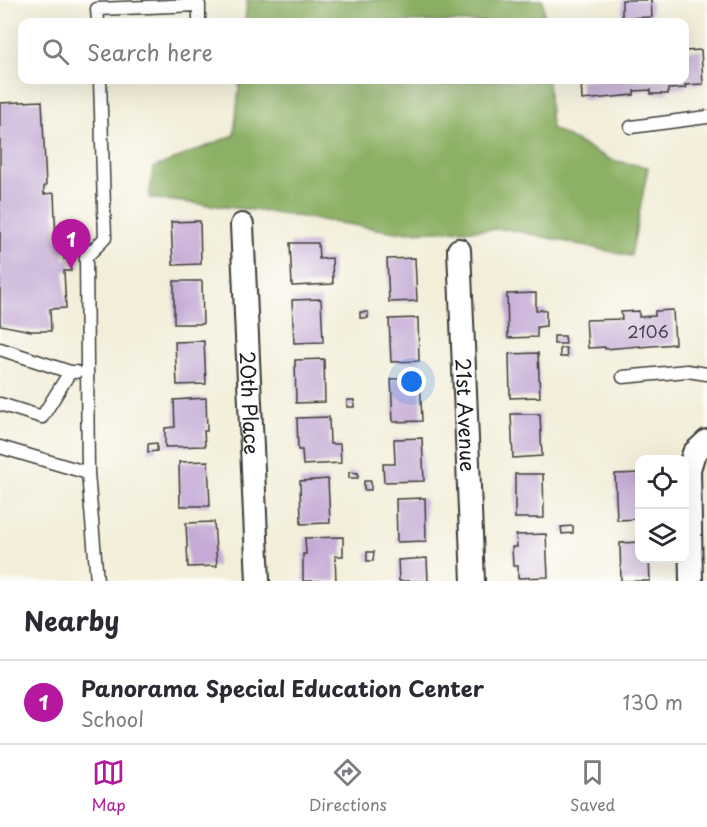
<!DOCTYPE html>
<html lang="en">
<head>
<meta charset="utf-8">
<style>
  body { margin:0; font-family:"Playpen Sans",sans-serif; background:#f7f7f7; color:#2b2b33 }
  .controls { position:absolute; right:18px; bottom:18px; display:grid; overflow:hidden; border-radius:12px; box-shadow:0 6px 24px #0002 }
  .controls button { width:54px; height:54px; display:grid; place-items:center; padding:0; border:0; border-bottom:2px solid #e1e1e2; background:#fff; color:#2b2b33; font:30px sans-serif }
  .you { position:absolute; left:412px; top:382px; width:21px; height:21px; margin:-15px; border:4px solid #fff; border-radius:50%; background:#1a73e8; box-shadow:0 0 0 9px #1a73e833 }
  .badge { display:grid; place-items:center; width:39px; height:39px; border-radius:50%; background:#b5179e; color:#fff; font-size:20px; font-weight:700 }
  .pin { position:absolute; translate:-50% -50px; filter:drop-shadow(0 2px 3px #0008) }
  .pin::after { content:''; position:absolute; top:32px; width:21px; height:18px; background:inherit; clip-path:polygon(0 0,100% 0,50% 100%) }
  .list { margin:0; padding:0; list-style:none }
  h2 { display:flex; justify-content:space-between; align-items:center; height:78px; margin:0; padding:0 24px; font-size:26px }
  h2 small { font-size:20px; font-weight:400; color:#7c7c81 }
  .list li { display:grid; grid-template-columns:39px 1fr auto; gap:18px; align-items:center; box-sizing:border-box; height:84px; padding:0 24px; border-top:2px solid #e1e1e2 }
  .list b { display:block; font-size:22px; white-space:nowrap }
  .list p { margin:0; font-size:20px; white-space:nowrap; color:#7c7c81 }
  .list em { font-size:20px; font-style:normal; color:#7c7c81 }
  .icon { flex:none; width:33px; height:33px; fill:none; stroke:currentColor; stroke-width:2; stroke-linecap:round; stroke-linejoin:round }
  .map { position:relative; flex:none; width:707px; height:581px; overflow:hidden }
  .search { position:absolute; background:#fff; box-shadow:0 6px 24px #0002; left:18px; right:18px; top:18px; height:66px; display:flex; align-items:center; gap:15px; box-sizing:border-box; padding:0 21px; border-radius:12px; color:#7c7c81; font-size:22px }
  .sheet { height:162px; background:#fff }
  nav { display:flex; justify-content:space-around; align-items:center; box-sizing:border-box; height:84px; border-top:2px solid #e1e1e2; background:#fff; font-size:16px; color:#7c7c81 }
  nav a { display:grid; justify-items:center; gap:3px }
  nav .on { color:#b5179e }
  .map>svg:first-child { display:block }
  .forest { fill:#8cb065; stroke:#546640; stroke-width:1.5 }
  .building { fill:#c4aad5 }
  .lines { fill:none; stroke-linecap:round; stroke-linejoin:round }
  .service-casing { stroke:#3c3c38; stroke-width:15 }
  .minor-casing { stroke:#3c3c38; stroke-width:26 }
  .service { stroke:#fff; stroke-width:12 }
  .minor { stroke:#fff; stroke-width:22 }
  .labels { text-anchor:middle; dominant-baseline:central; stroke-width:6; stroke-linejoin:round; paint-order:stroke }
  .number-label { font-size:16px; fill:#46404a }
  .street-label { font-size:20px; fill:#1c1c1c; stroke:#fdfcf7 }
</style>
</head>
<body>
<div class="map">
<svg width="707" height="581" viewBox="0 0 707 581">
  <rect width="100%" height="100%" fill="#fdfcf7"/>
  <filter id="ink" filterUnits="userSpaceOnUse"><feTurbulence type="fractalNoise" baseFrequency=".0167" numOctaves="2"/><feDisplacementMap in="SourceGraphic" scale="12" xChannelSelector="R" yChannelSelector="G"/><feConvolveMatrix kernelMatrix="1 2 1 2 8 2 1 2 1" color-interpolation-filters="sRGB"/></filter>
  <filter id="wash" filterUnits="userSpaceOnUse"><feTurbulence type="fractalNoise" baseFrequency=".008" numOctaves="4" result="noise"/><feDisplacementMap in="SourceGraphic" scale="24" xChannelSelector="R" yChannelSelector="G"/><feGaussianBlur stdDeviation="1.35" result="paint"/><feColorMatrix in="noise" values="0 0 0 0 0 0 0 0 0 0 0 0 0 0 0 0 0 1.4 0 .05"/><feComposite in="paint" operator="in"/></filter>
  <g filter="url(#wash)">
    <rect width="100%" height="100%" fill="#f2eed9"/>
    <path class="forest" d="M 247,0 L 543,0 L 545,22 L 245,22 Z
      M 240,80 L 548,80 L 551,128 L 611,160 L 648,167 L 631,256 L 508,229 L 397,232 L 270,212 L 149,198 L 153,168 L 234,135 Z"/>
    <g id="blocks">
      <path class="building" d="M 622,0 L 651,0 L 652,17 L 622,18 Z
        M 701,50 L 703,84 L 685,85 L 686,88 L 668,89 L 668,94 L 651,94 L 651,90 L 634,91 L 634,95 L 582,100 L 581,80 L 684,80 L 684,51 Z
        M 42,101 L 46,186 L 44,186 L 44,194 L 54,193 L 56,240 L 63,239 L 64,259 L 70,259 L 71,271 L 64,271 L 66,308 L 50,309 L 51,331 L 31,331 L 0,325 L 0,103 Z
        M 200,221 L 201,264 L 173,265 L 171,222 Z
        M 290,243 L 318,243 L 319,259 L 332,258 L 333,284 L 292,286 Z
        M 415,258 L 417,301 L 389,302 L 387,259 Z
        M 174,281 L 202,281 L 203,324 L 174,324 Z
        M 536,293 L 536,310 L 546,310 L 546,326 L 537,327 L 537,337 L 508,338 L 507,294 Z
        M 321,299 L 323,342 L 294,343 L 292,300 Z
        M 673,310 L 675,344 L 640,347 L 640,346 L 605,349 L 605,347 L 588,348 L 586,320 L 622,319 L 621,312 L 639,311 L 639,317 L 655,316 L 655,311 Z
        M 360,312 L 368,312 L 368,318 L 360,318 Z
        M 418,318 L 419,361 L 391,362 L 389,319 Z
        M 554,336 L 565,336 L 566,344 L 554,344 Z
        M 204,341 L 206,384 L 177,385 L 175,342 Z
        M 560,348 L 566,348 L 567,357 L 560,357 Z
        M 538,353 L 540,397 L 510,398 L 509,354 Z
        M 324,359 L 325,402 L 296,403 L 295,360 Z
        M 420,378 L 422,421 L 393,422 L 391,379 Z
        M 206,398 L 207,431 L 204,431 L 205,446 L 165,447 L 165,428 L 175,427 L 174,400 Z
        M 347,400 L 354,400 L 354,407 L 347,407 Z
        M 511,414 L 540,414 L 542,456 L 513,458 Z
        M 329,417 L 330,444 L 340,444 L 341,463 L 303,465 L 302,450 L 298,450 L 297,418 Z
        M 422,438 L 424,481 L 384,482 L 383,464 L 395,464 L 394,439 Z
        M 157,443 L 157,451 L 148,452 L 148,444 Z
        M 208,461 L 210,506 L 180,506 L 179,462 Z
        M 349,472 L 358,473 L 358,478 L 349,478 Z
        M 640,473 L 640,519 L 617,520 L 615,474 Z
        M 515,474 L 543,474 L 544,518 L 515,518 Z
        M 328,479 L 330,523 L 301,524 L 300,481 Z
        M 364,481 L 371,481 L 371,490 L 364,490 Z
        M 425,498 L 426,541 L 397,542 L 396,499 Z
        M 214,522 L 217,566 L 188,567 L 186,523 Z
        M 573,526 L 573,533 L 562,534 L 561,527 Z
        M 546,534 L 548,577 L 518,578 L 518,566 L 513,566 L 512,547 L 517,547 L 516,535 Z
        M 343,537 L 343,556 L 335,556 L 336,581 L 303,581 L 303,554 L 306,554 L 305,538 Z
        M 640,542 L 640,558 L 649,559 L 650,581 L 621,581 L 620,543 Z
        M 367,552 L 374,552 L 373,561 L 367,561 Z
        M 427,558 L 428,581 L 399,581 L 398,560 Z"/>
    </g>
  </g>
  <g filter="url(#ink)">
    <use href="#blocks" fill-opacity="0" stroke="#3c3c38" stroke-width="1.5"/>
    <g class="lines">
      <g class="service-casing">
        <path id="service" d="M 98,22 L 97,9 L 199,5 L 199,22
          M 631,127 L 707,117
          M 0,349 L 70,372 L 76,372
          M 623,377 L 687,371 L 707,374
          M 0,404 L 42,417 L 70,372
          M 0,447 L 88,473
          M 97,581 L 88,473 L 86,257 L 105,238 L 100,80"/>
      </g>
      <g class="minor-casing">
        <g id="minor">
          <path id="s1" d="M 242,225 L 258,581"/>
          <path id="s2" d="M 459,250 L 473,581"/>
          <path d="M 691,581 L 689,469 L 694,453 L 707,441"/>
        </g>
      </g>
      <use href="#service" class="service"/>
      <use href="#minor" class="minor"/>
    </g>
  </g>
  <g class="labels">
    <g class="number-label">
      <text x="648" y="331">2106</text>
    </g>
    <g class="street-label">
      <text stroke="none"><textPath href="#s1" startOffset="178">20th Place</textPath></text>
      <text stroke="none"><textPath href="#s2" startOffset="165">21st Avenue</textPath></text>
    </g>
  </g>
</svg>
<div class="controls">
<button><svg class="icon" aria-label="locate" viewBox="0 0 24 24"><circle cx="12" cy="12" r="6"/><path d="M12 2v4M12 18v4M2 12h4M18 12h4"/></svg></button>
<button><svg class="icon" aria-label="layers" viewBox="0 0 24 24"><path d="M12 4l9 5-9 5-9-5zM3 14l9 5 9-5"/></svg></button>
</div>
<div class="you"></div>
<div class="pin badge" style="left:71px;top:269px">1</div>
<div class="search"><svg class="icon" aria-label="search" viewBox="0 0 24 24"><circle cx="10" cy="10" r="6"/><path d="M15 15l6 6"/></svg>Search here</div>
</div>
<section class="sheet">
<h2>Nearby<small></small></h2>
<ul class="list">
<li><span class="badge">1</span><div><b>Panorama Special Education Center</b><p>School</p></div><em>130 m</em></li>
</ul>
</section>
<nav>
<a class="on"><svg class="icon" aria-label="map" viewBox="0 0 24 24"><path d="M3 6l6-2 6 2 6-2v14l-6 2-6-2-6 2zM9 4v14M15 6v14"/></svg>Map</a>
<a><svg class="icon" aria-label="directions" viewBox="0 0 24 24"><path d="M12 3l9 9-9 9-9-9zM9 14v-3h6M13 9l2 2-2 2"/></svg>Directions</a>
<a><svg class="icon" aria-label="saved" viewBox="0 0 24 24"><path d="M7 4h10v16l-5-4-5 4z"/></svg>Saved</a>
</nav>
</body>
</html>
